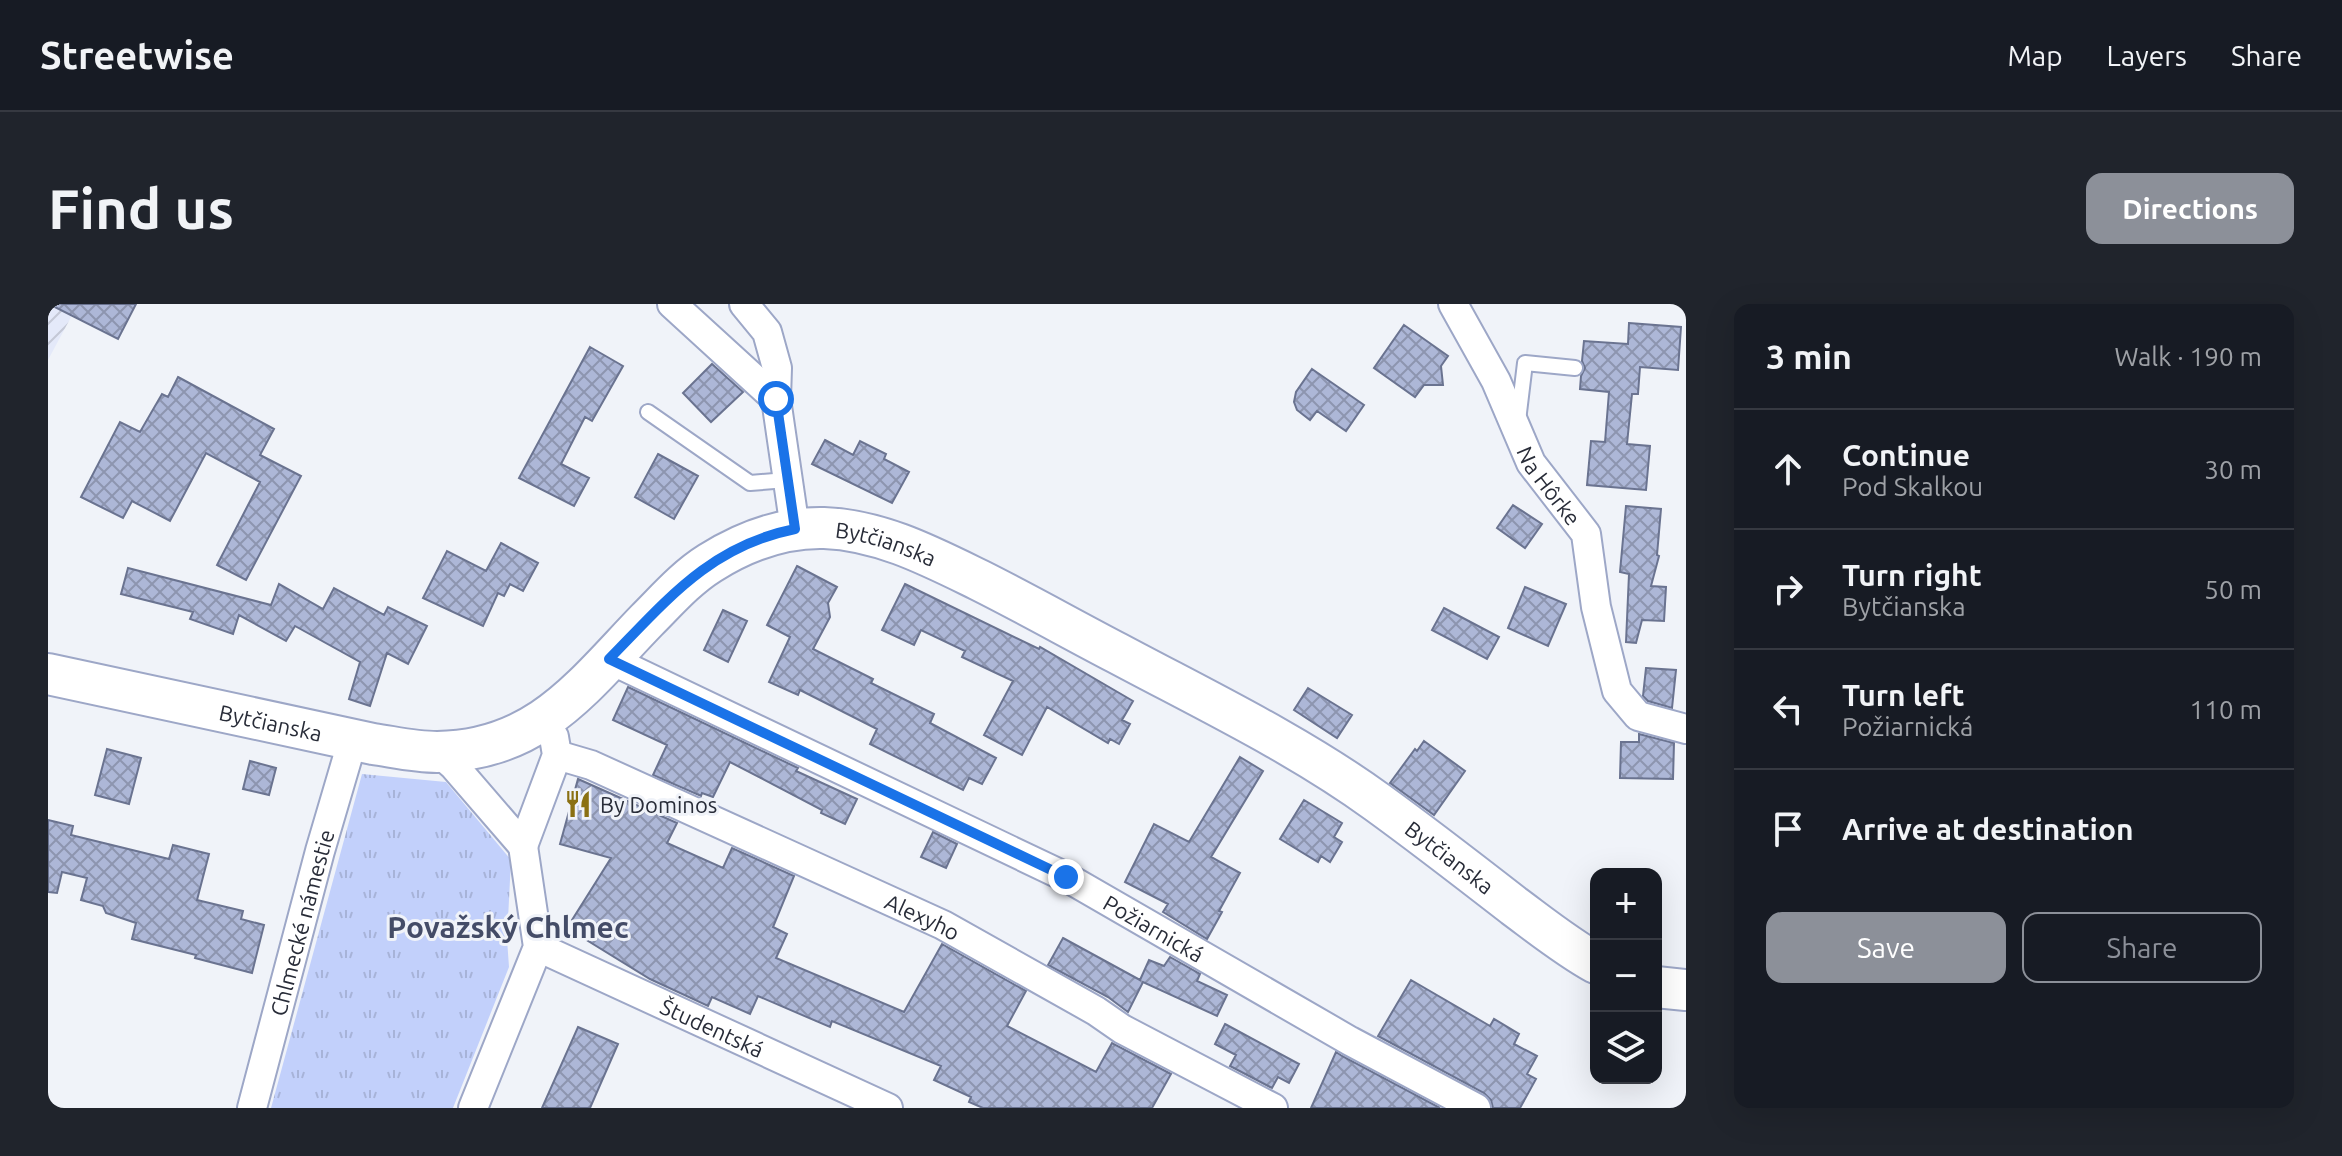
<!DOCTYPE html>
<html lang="en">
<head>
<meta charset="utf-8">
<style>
  body { margin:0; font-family:Ubuntu,sans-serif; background:#20242c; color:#f1f3f6 }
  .controls { position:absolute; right:24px; bottom:24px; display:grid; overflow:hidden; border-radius:16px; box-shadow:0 8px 32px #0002 }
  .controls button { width:72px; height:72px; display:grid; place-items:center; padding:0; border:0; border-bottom:2px solid #363941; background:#171b24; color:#f1f3f6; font:40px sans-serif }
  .stop { position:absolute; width:24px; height:24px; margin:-18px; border:6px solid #1a73e8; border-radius:50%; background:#fff }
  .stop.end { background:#1a73e8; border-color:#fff; box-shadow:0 2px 8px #0008 }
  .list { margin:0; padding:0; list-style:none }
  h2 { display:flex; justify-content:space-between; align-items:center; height:104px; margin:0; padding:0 32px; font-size:34px }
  h2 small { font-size:26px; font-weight:400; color:#9ea1a6 }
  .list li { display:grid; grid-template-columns:52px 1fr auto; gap:24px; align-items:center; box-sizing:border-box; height:120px; padding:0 32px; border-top:2px solid #363941 }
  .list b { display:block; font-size:30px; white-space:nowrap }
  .list p { margin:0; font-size:26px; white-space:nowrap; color:#9ea1a6 }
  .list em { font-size:26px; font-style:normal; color:#9ea1a6 }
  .actions { display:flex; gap:16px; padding:24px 32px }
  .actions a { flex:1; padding:18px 0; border:2px solid #8c9099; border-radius:16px; text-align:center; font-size:28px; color:#8c9099 }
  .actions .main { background:#8c9099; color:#fff }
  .icon { flex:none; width:44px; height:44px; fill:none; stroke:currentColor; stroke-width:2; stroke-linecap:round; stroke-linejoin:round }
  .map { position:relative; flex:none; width:1638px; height:804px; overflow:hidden; border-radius:16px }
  header { display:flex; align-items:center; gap:48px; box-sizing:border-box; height:112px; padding:0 40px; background:#171b24; border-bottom:2px solid #363941 }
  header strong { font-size:38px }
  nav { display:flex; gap:44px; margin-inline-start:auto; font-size:28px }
  .intro { display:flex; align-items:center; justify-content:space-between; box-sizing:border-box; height:192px; padding:0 48px }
  h1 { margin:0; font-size:56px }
  .button { padding:20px 36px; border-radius:16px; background:#8c9099; color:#fff; font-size:28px; font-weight:700 }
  main { display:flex; gap:48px; padding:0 48px }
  aside { flex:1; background:#171b24; border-radius:16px; box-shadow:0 8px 32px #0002 }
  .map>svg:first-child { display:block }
  .industrial { fill:url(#industrial-furrows) }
  .park { fill:url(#park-tufts) }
  .building { fill:url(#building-cross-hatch); stroke:#6a7390; stroke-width:2 }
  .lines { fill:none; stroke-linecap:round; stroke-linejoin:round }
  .service-casing { stroke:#9da7c7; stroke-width:18 }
  .minor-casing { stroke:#9da7c7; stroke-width:32 }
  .secondary-casing { stroke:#9da7c7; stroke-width:44 }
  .service { stroke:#fff; stroke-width:14 }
  .minor { stroke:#fff; stroke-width:28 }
  .secondary { stroke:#fff; stroke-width:40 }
  .route { stroke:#1a73e8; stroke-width:10 }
  .labels { text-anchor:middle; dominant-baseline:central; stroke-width:6; stroke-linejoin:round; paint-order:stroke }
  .street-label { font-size:22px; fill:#282c38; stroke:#f0f3f9 }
  .poi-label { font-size:22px; fill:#282c38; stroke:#f0f3f9; text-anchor:start }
  .district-label { font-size:30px; font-weight:bold; fill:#444c67; stroke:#f0f3f9 }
</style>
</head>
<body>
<header>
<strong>Streetwise</strong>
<nav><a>Map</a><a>Layers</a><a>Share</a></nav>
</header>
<div class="intro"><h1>Find us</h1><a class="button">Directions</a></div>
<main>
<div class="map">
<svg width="1638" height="804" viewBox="0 0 1638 804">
  <defs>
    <pattern id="industrial-furrows" width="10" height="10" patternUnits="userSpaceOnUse" patternTransform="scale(2)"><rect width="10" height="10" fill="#e4e9f9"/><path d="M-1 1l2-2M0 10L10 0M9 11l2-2" fill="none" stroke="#c4c8d6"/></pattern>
    <pattern id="park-tufts" width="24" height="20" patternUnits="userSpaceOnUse" patternTransform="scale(2)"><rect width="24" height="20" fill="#c2d0fb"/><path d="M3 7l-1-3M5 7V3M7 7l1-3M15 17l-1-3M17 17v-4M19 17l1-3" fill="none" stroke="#a7b3d8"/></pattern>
    <pattern id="building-cross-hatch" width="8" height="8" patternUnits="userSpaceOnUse" patternTransform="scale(2)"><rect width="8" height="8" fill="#adb7d7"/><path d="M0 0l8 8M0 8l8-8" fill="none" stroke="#8d95af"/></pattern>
  </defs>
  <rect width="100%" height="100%" fill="#f0f3f9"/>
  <path class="industrial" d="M 0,0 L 30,0 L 0,56 Z"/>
  <path class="park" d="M 314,470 L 398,478 L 463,556 L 459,635 L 461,663 L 405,804 L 223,804 Z"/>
  <path class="building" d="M 1,0 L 88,0 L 70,35 Z
    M 1581,19 L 1633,23 L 1630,66 L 1592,63 L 1590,90 L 1584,90 L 1579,140 L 1602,142 L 1598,186 L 1539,181 L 1543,137 L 1557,138 L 1561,88 L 1532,85 L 1533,72 L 1537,64 L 1534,57 L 1536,37 L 1580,40 Z
    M 1356,21 L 1400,52 L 1393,62 L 1395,81 L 1376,81 L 1367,93 L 1326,64 Z
    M 542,43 L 575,62 L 544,117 L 537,113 L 513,160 L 541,174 L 526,202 L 471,174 Z
    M 664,60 L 695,88 L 663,118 L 635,89 Z
    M 1264,65 L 1316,101 L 1298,127 L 1269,107 L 1262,116 L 1249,106 L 1246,98 L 1248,88 Z
    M 130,73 L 226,125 L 212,151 L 253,172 L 198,276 L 169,261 L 212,178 L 158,149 L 122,217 L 84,197 L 75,214 L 33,193 L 72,118 L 92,128 L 114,90 L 120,93 Z
    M 777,136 L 805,151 L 812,137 L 838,150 L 836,155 L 861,168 L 844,199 L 764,160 Z
    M 610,150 L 650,172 L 626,215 L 587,193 Z
    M 1465,201 L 1494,220 L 1477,244 L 1449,224 Z
    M 1578,202 L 1613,205 L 1609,251 L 1611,252 L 1603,282 L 1618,283 L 1616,317 L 1594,316 L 1588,339 L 1578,338 L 1581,270 L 1572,268 Z
    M 453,239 L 490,259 L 475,287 L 462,280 L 456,292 L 450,289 L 435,322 L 375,294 L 399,247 L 438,267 Z
    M 749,262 L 789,283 L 780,299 L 782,313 L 765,345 L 825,375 L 823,379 L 886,410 L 882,419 L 948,454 L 934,480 L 921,474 L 915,486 L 822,440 L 829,425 L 752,386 L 750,391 L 721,378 L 742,333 L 719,321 Z
    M 80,264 L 223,301 L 231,280 L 275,305 L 286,284 L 336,311 L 340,303 L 379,322 L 360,360 L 339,349 L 322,402 L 301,395 L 312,358 L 247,322 L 238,337 L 191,311 L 185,330 L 142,315 L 145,308 L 73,290 Z
    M 857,280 L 991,345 L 992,343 L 1085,397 L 1074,416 L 1082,420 L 1071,440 L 1062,435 L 1060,439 L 999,403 L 974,451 L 936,431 L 965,377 L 914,353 L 917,347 L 873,326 L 866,341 L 834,326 Z
    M 1477,283 L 1518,300 L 1500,342 L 1460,324 Z
    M 1396,304 L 1451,333 L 1439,355 L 1384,326 Z
    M 675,306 L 699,317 L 680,358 L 656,346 Z
    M 1598,364 L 1628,366 L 1624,404 L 1600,397 L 1595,392 Z
    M 580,383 L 750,464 L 748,467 L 809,495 L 797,520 L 773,509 L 774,506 L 682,458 L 665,493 L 654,489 L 653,492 L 605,471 L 619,441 L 565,416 Z
    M 1260,384 L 1304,411 L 1289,434 L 1246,406 Z
    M 1591,430 L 1626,439 L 1625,475 L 1572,474 L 1573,438 L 1591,438 Z
    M 1376,437 L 1417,467 L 1386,511 L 1342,479 L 1367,445 L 1369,447 Z
    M 59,445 L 93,454 L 81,500 L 47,491 Z
    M 1192,453 L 1215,467 L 1163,553 L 1192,569 L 1171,607 L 1174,608 L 1159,635 L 1115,608 L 1120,600 L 1077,578 L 1106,520 L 1141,538 Z
    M 202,457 L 228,464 L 221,491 L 195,485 Z
    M 530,475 L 629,519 L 619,539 L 675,564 L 684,544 L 746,572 L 725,623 L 739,630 L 728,654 L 856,708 L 894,640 L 978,687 L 959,722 L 1048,768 L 1064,739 L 1123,770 L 1104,804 L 935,804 L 921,798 L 923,793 L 886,776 L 893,762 L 784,717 L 782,723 L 710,692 L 702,710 L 664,693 L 660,702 L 602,675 L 519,624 L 563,554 L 512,540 Z
    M 1256,496 L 1294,519 L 1286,533 L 1294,538 L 1282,558 L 1273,552 L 1270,558 L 1232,535 Z
    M 0,516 L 25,522 L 23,531 L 121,555 L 125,541 L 161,550 L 149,596 L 195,607 L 193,615 L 216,621 L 204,669 L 147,654 L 148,651 L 84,635 L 88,619 L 58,609 L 55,602 L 33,596 L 39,574 L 14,568 L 9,589 L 0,588 Z
    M 885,528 L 909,540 L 898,564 L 873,553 Z
    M 1015,634 L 1092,676 L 1101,656 L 1116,662 L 1122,653 L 1152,670 L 1149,677 L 1179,691 L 1169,712 L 1095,678 L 1080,708 L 1060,693 L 1000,661 Z
    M 1363,676 L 1442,722 L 1446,715 L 1471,730 L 1466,740 L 1489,752 L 1479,770 L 1488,775 L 1472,804 L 1445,804 L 1443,796 L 1436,789 L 1330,732 Z
    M 1177,720 L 1251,760 L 1241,779 L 1230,773 L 1224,784 L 1182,762 L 1188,751 L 1167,740 Z
    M 530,723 L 570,740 L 542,804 L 494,804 Z
    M 1288,748 L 1294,752 L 1392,804 L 1263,804 Z"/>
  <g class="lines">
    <g class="service-casing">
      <path id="service" d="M 600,108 L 702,179 L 739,176
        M 1470,117 L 1477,59 L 1527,64"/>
    </g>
    <g class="minor-casing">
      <g id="minor">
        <path d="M 624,0 L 728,95"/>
        <path d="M 696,0 L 719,28 L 729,64 L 728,95 L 747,225"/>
        <path id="s1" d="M 1405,0 L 1448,77 L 1483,159 L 1538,230 L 1548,303 L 1569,387 L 1590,412 L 1638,425"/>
        <path id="s2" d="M 561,355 L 1018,573 L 1302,737 L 1428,804"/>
        <path d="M 390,448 L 406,462 L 475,542 L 490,643 L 425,804"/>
        <path id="s3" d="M 509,451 L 543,461 L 895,621 L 1048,707 L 1074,725 L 1225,804"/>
        <path d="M 475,542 L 509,451 L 506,433"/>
        <path id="s4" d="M 490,643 L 840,804"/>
        <path id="s5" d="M 204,804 L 272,547 L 305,435"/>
      </g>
    </g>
    <g class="secondary-casing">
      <g id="secondary">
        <path id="s6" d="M 0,370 L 325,440 C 346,443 367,448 389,448 C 490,447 535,382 599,316 C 619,296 638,274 662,259 C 697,237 735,223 776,224 C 832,226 882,252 931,276 C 977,299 1023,325 1069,349 C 1157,396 1249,440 1329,498 C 1376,532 1421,567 1466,602 C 1493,622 1519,643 1548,659"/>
        <path d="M 1608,683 L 1638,686"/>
      </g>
    </g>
    <use href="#service" class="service"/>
    <use href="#minor" class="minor"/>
    <use href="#secondary" class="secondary"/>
  </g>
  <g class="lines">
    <path class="route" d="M 728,95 L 747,225 C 662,242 619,296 561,355 L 1018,573"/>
  </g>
  <defs>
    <g id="restaurant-bare" transform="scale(2.16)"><path d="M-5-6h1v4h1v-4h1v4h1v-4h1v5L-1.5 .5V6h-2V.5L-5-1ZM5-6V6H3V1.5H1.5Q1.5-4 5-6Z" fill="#8a7012" stroke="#f0f3f9" stroke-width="2.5" paint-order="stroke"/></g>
  </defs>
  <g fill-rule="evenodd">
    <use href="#restaurant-bare" x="530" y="500"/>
  </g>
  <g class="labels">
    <g class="street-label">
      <text stroke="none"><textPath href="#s1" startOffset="206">Na Hôrke</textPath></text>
      <text stroke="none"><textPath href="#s6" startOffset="924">Bytčianska</textPath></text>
      <text stroke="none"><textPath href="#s6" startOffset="228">Bytčianska</textPath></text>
      <text stroke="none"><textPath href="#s6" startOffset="1572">Bytčianska</textPath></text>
      <text stroke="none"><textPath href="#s3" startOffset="400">Alexyho</textPath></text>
      <text stroke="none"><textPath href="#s5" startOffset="192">Chlmecké námestie</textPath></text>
      <text stroke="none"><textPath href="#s2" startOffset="608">Požiarnická</textPath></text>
      <text stroke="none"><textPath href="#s4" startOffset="192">Študentská</textPath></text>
    </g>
    <g class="poi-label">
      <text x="552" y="500">By Dominos</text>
    </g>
    <g class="district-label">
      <text x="460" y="623">Považský Chlmec</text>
    </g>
  </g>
</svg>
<div class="controls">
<button>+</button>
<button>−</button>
<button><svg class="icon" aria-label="layers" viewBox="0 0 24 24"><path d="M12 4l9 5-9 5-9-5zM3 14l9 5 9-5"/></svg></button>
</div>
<div class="stop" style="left:728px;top:95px"></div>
<div class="stop end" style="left:1018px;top:573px"></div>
</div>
<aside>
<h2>3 min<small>Walk · 190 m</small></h2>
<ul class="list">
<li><svg class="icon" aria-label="ahead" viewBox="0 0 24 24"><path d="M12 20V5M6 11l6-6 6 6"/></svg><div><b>Continue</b><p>Pod Skalkou</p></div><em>30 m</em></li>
<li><svg class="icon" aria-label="right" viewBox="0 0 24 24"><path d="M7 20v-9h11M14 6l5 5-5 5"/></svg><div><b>Turn right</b><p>Bytčianska</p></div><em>50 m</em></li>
<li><svg class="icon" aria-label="left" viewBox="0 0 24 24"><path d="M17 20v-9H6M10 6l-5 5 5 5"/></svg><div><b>Turn left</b><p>Požiarnická</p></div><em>110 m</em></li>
<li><svg class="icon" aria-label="arrive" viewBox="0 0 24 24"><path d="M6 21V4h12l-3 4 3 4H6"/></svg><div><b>Arrive at destination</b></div></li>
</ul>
<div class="actions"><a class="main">Save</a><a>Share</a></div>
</aside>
</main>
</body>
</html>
